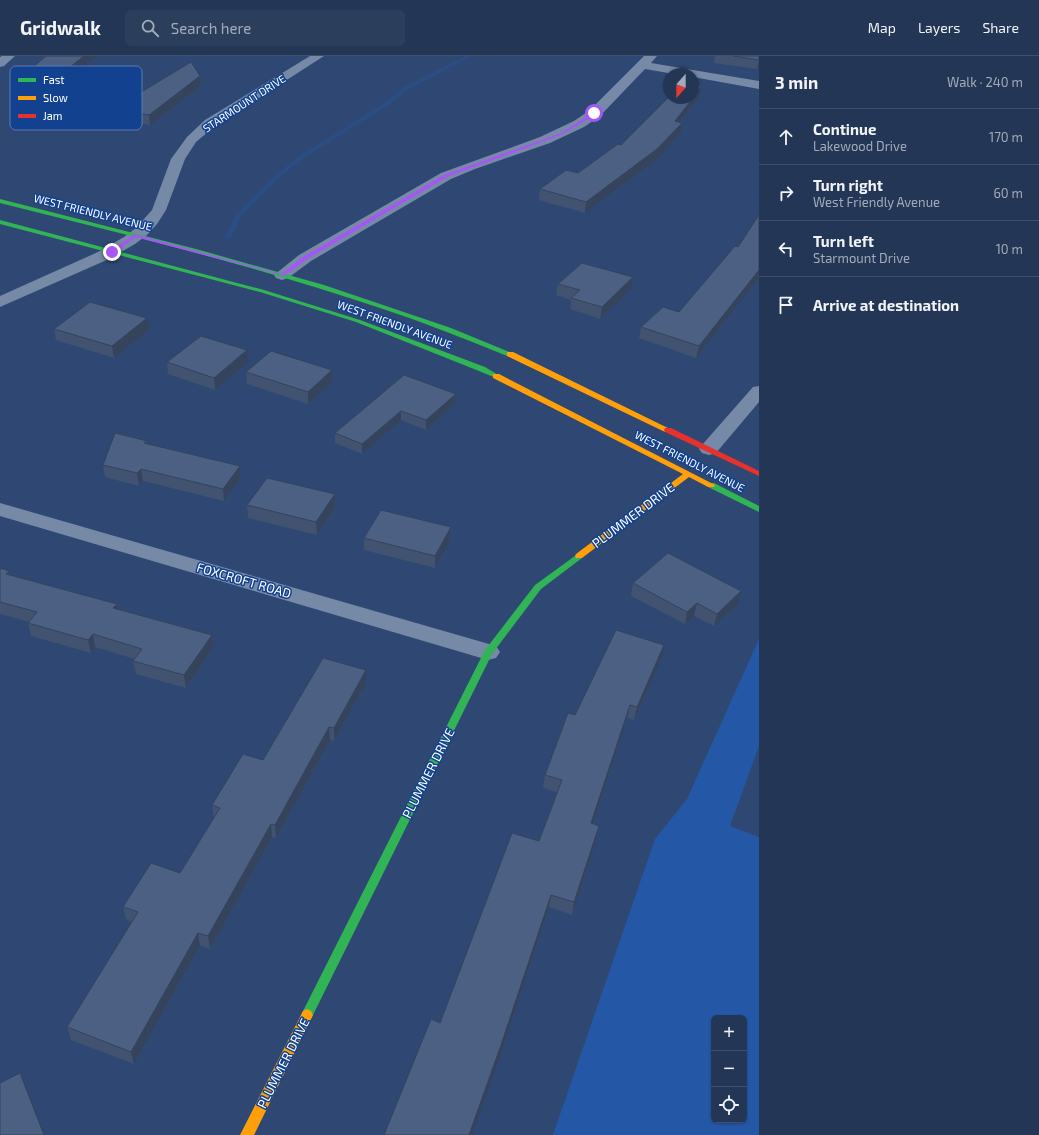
<!DOCTYPE html>
<html lang="en">
<head>
<meta charset="utf-8">
<style>
  body { margin:0; font-family:"Exo 2",sans-serif; background:#2b3e5c; color:#f1f3f6 }
  .controls { position:absolute; right:12px; bottom:12px; display:grid; overflow:hidden; border-radius:6px; box-shadow:0 1px 3px #0004 }
  .controls button { width:36px; height:36px; display:grid; place-items:center; padding:0; border:0; border-bottom:1px solid #40506c; background:#233656; color:#f1f3f6; font:20px sans-serif }
  .compass { position:absolute; left:663px; top:12px; width:36px; height:36px; border-radius:50%; background:#233656; box-shadow:0 1px 3px #0004; rotate:201deg }
  .stop { position:absolute; width:12px; height:12px; margin:-9px; border:3px solid #a855f7; border-radius:50%; background:#fff }
  .stop.end { background:#a855f7; border-color:#fff; box-shadow:0 1px 4px #0008 }
  .list { margin:0; padding:0; list-style:none }
  h2 { display:flex; justify-content:space-between; align-items:center; height:52px; margin:0; padding:0 16px; font-size:17px }
  h2 small { font-size:13px; font-weight:400; color:#a3abb9 }
  .list li { display:grid; grid-template-columns:26px 1fr auto; gap:12px; align-items:center; box-sizing:border-box; height:56px; padding:0 16px; border-top:1px solid #40506c }
  .list b { display:block; font-size:15px; white-space:nowrap }
  .list p { margin:0; font-size:13px; white-space:nowrap; color:#a3abb9 }
  .list em { font-size:13px; font-style:normal; color:#a3abb9 }
  .icon { flex:none; width:22px; height:22px; fill:none; stroke:currentColor; stroke-width:2; stroke-linecap:round; stroke-linejoin:round }
  .map { position:relative; flex:none; width:759px; height:1079px; overflow:hidden }
  header { display:flex; align-items:center; gap:24px; box-sizing:border-box; height:56px; padding:0 20px; background:#233656; border-bottom:1px solid #40506c }
  header strong { font-size:19px }
  nav { display:flex; gap:22px; margin-inline-start:auto; font-size:14px }
  .search { width:280px; height:36px; background:#2b3e5c; display:flex; align-items:center; gap:10px; box-sizing:border-box; padding:0 14px; border-radius:6px; color:#a3abb9; font-size:15px }
  main { display:flex }
  aside { flex:1; background:#233656 }
  .map>svg:first-child { display:block }
  .green { fill:#2557a7; fill-rule:evenodd }
  .lines { fill:none; stroke-linecap:round; stroke-linejoin:round }
  .stream { fill:#2a4d86; fill-rule:evenodd }
  .street { fill:#7689a6; fill-rule:evenodd }
  .fast { fill:#30b455; fill-rule:evenodd }
  .slow { fill:#ff9f0a; fill-rule:evenodd }
  .jam { fill:#e5322d; fill-rule:evenodd }
  .wall { fill:#415371 }
  .shaded-wall { fill:#35435c }
  .building { fill:#4c6083; stroke:#35435c }
  .route { fill:#a855f7 }
  .labels { text-anchor:middle; dominant-baseline:central; stroke-width:3; stroke-linejoin:round; paint-order:stroke }
  .far-street-label { font-size:11px; fill:#fff; stroke:#124190 }
  .street-label { font-size:13px; fill:#fff; stroke:#124190 }
  .key { fill:#124190; stroke:#597ab1; stroke-width:1 }
  .key-label { font-size:11px; fill:#fff }
</style>
</head>
<body>
<header>
<strong>Gridwalk</strong>
<div class="search"><svg class="icon" aria-label="search" viewBox="0 0 24 24"><circle cx="10" cy="10" r="6"/><path d="M15 15l6 6"/></svg>Search here</div>
<nav><a>Map</a><a>Layers</a><a>Share</a></nav>
</header>
<main>
<div class="map">
<svg width="759" height="1079" viewBox="0 0 759 1079">
  <rect width="100%" height="100%" fill="#2f4873"/>
  <path class="green" d="M 759,583 L 759,690 L 730,770 L 759,781 L 759,1079 L 553,1079 L 655,783 L 687,743 ZM 714,962 L 744,962 L 744,1064 L 714,1064 Z"/>
  <g class="lines">
    <path class="stream" d="M 466,0 L 472,0 L 408,33 L 390,48 L 302,103 L 279,122 L 240,162 L 231,182 L 226,183 L 225,182 L 235,160 L 275,120 L 298,101 L 386,46 L 404,31 Z"/>
    <path class="street" d="M 2,0 L 15,0 L 4,10 L 0,11 L 0,1 Z
      M 310,0 L 324,0 L 215,70 L 196,86 L 185,103 L 166,154 L 157,168 L 147,179 L 135,188 L 109,203 L 0,251 L 0,240 L 98,196 L 124,181 L 136,172 L 152,154 L 171,103 L 187,81 L 205,64 Z
      M 644,0 L 657,0 L 651,7 L 759,25 L 759,33 L 693,21 L 693,18 L 674,18 L 645,13 L 600,60 L 584,71 L 550,87 L 475,113 L 451,123 L 311,205 L 288,222 L 282,224 L 276,222 L 274,219 L 299,199 L 441,117 L 540,81 L 574,65 L 590,54 Z
      M 759,330 L 759,346 L 716,397 L 709,399 L 702,397 L 699,393 L 702,389 L 753,331 Z
      M 0,447 L 496,590 L 500,596 L 496,602 L 488,604 L 0,460 Z"/>
    <path class="fast" d="M 0,143 L 196,193 L 324,229 L 451,272 L 514,298 L 510,300 L 507,300 C 466,283 425,267 383,253 C 257,210 128,179 0,147 Z
      M 0,164 L 264,234 L 360,264 L 485,311 L 500,320 L 496,322 L 479,315 L 356,266 L 260,236 L 0,168 Z
      M 708,427 L 714,427 L 759,450 L 759,456 L 708,431 L 707,429 Z
      M 579,497 L 583,500 L 582,502 L 541,533 L 492,598 L 311,963 L 307,965 L 303,963 L 301,959 L 303,955 L 485,594 L 535,529 Z"/>
    <path class="slow" d="M 507,296 L 513,296 L 672,374 L 671,376 L 665,376 L 507,300 Z
      M 493,318 L 499,318 L 715,429 L 714,431 L 708,431 L 689,421 L 582,502 L 576,502 L 575,500 L 576,498 L 683,418 L 493,322 Z
      M 307,953 L 311,955 L 313,959 L 254,1079 L 240,1079 L 303,955 Z"/>
    <path class="jam" d="M 665,372 L 671,372 L 759,415 L 759,420 L 665,376 L 664,374 Z"/>
  </g>
  <path class="wall" d="M 46,0 L 97,0 L 66,25 L 33,21 L 32,12 Z
    M 715,0 L 759,0 L 759,11 L 757,13 L 714,7 Z
    M 200,20 L 201,30 L 150,69 L 114,63 L 113,53 Z
    M 701,31 L 699,41 L 680,66 L 681,77 L 656,104 L 585,157 L 539,144 L 540,133 L 578,117 L 621,89 Z
    M 759,159 L 759,222 L 696,302 L 639,282 L 641,271 L 679,256 L 738,191 Z
    M 558,228 L 631,233 L 600,263 L 570,253 L 571,244 L 556,239 Z
    M 54,273 L 149,274 L 114,302 L 56,284 Z
    M 247,294 L 248,306 L 215,334 L 168,318 L 167,306 Z
    M 246,316 L 332,326 L 308,348 L 247,328 Z
    M 404,319 L 456,338 L 455,347 L 426,374 L 401,364 L 362,398 L 335,387 L 335,377 Z
    M 147,385 L 147,388 L 240,410 L 241,422 L 224,445 L 143,425 L 139,430 L 105,421 L 103,409 Z
    M 247,449 L 335,451 L 317,479 L 248,462 Z
    M 451,471 L 450,484 L 435,512 L 364,494 L 364,482 Z
    M 0,512 L 10,519 L 117,548 L 118,553 L 212,579 L 213,592 L 186,632 L 136,618 L 133,605 L 135,603 L 95,591 L 91,597 L 31,580 L 28,567 L 29,566 L 0,558 Z
    M 633,527 L 738,548 L 714,570 L 694,560 L 685,568 L 631,540 Z
    M 662,602 L 634,664 L 627,662 L 593,768 L 599,770 L 597,783 L 572,859 L 549,851 L 500,1001 L 539,785 L 557,736 L 543,732 L 545,719 L 575,659 Z
    M 366,627 L 334,685 L 330,684 L 276,782 L 272,781 L 210,893 L 200,889 L 134,1008 L 71,984 L 67,971 L 132,866 L 126,863 L 123,851 L 180,817 L 214,762 L 212,749 L 263,704 Z"/>
  <path class="shaded-wall" d="M 84,0 L 97,0 L 66,25 L 65,15 Z
    M 759,4 L 759,11 L 757,13 Z
    M 200,20 L 201,30 L 150,69 L 149,59 Z
    M 701,31 L 699,41 L 673,75 L 675,65 Z
    M 682,67 L 681,77 L 656,104 L 585,157 L 586,146 Z
    M 759,214 L 759,222 L 696,302 L 699,290 Z
    M 633,221 L 631,233 L 600,263 L 602,251 Z
    M 147,262 L 149,274 L 114,302 L 112,290 Z
    M 247,294 L 248,306 L 215,334 L 214,322 Z
    M 332,314 L 332,326 L 308,348 L 308,336 Z
    M 456,338 L 455,347 L 426,374 L 426,364 Z
    M 401,355 L 401,364 L 362,398 L 362,388 Z
    M 240,410 L 241,422 L 224,445 L 223,433 Z
    M 141,413 L 143,425 L 139,430 L 137,417 Z
    M 335,438 L 335,451 L 317,479 L 316,466 Z
    M 451,471 L 450,484 L 435,512 L 435,500 Z
    M 741,535 L 738,548 L 714,570 L 717,558 Z
    M 697,547 L 694,560 L 685,568 L 687,556 Z
    M 117,548 L 119,561 L 113,552 Z
    M 93,578 L 95,591 L 91,597 L 88,584 Z
    M 212,579 L 213,592 L 186,632 L 184,619 Z
    M 664,589 L 662,602 L 634,664 L 637,651 Z
    M 366,614 L 366,627 L 334,685 L 334,672 Z
    M 630,649 L 627,662 L 589,780 L 591,767 Z
    M 329,671 L 330,684 L 276,782 L 275,769 Z
    M 271,768 L 272,781 L 210,893 L 208,880 Z
    M 599,770 L 597,783 L 572,859 L 574,846 Z
    M 551,839 L 549,851 L 500,1001 L 472,1079 L 469,1079 Z
    M 198,877 L 200,889 L 134,1008 L 131,996 Z"/>
  <path class="building" d="M 46,0 L 84,0 L 65,15 L 32,12 Z
    M 733,0 L 759,0 L 759,4 Z
    M 191,6 L 200,20 L 149,59 L 113,53 Z
    M 693,24 L 701,31 L 693,42 Z
    M 669,41 L 669,42 L 693,42 L 675,65 L 682,67 L 657,93 L 586,146 L 540,133 L 566,114 L 578,117 L 618,88 L 621,89 Z
    M 759,159 L 759,214 L 699,290 L 641,271 L 663,251 L 679,256 L 735,190 L 738,191 Z
    M 582,207 L 633,221 L 602,251 L 571,242 L 580,234 L 558,228 Z
    M 90,246 L 147,262 L 112,290 L 54,273 Z
    M 201,280 L 247,294 L 214,322 L 167,306 Z
    M 271,295 L 332,314 L 308,336 L 246,316 Z
    M 404,319 L 456,338 L 426,364 L 401,355 L 362,388 L 335,377 Z
    M 115,377 L 147,385 L 144,387 L 240,410 L 223,433 L 141,413 L 137,417 L 103,409 Z
    M 267,422 L 335,438 L 316,466 L 247,449 Z
    M 381,454 L 451,471 L 435,500 L 364,482 Z
    M 668,497 L 741,535 L 717,558 L 697,547 L 687,556 L 633,527 Z
    M 0,512 L 9,515 L 6,518 L 117,548 L 113,552 L 212,579 L 184,619 L 133,605 L 142,593 L 93,578 L 88,584 L 28,567 L 37,556 L 0,546 Z
    M 616,574 L 664,589 L 637,651 L 630,649 L 591,767 L 599,770 L 574,846 L 551,839 L 501,989 L 469,1079 L 384,1079 L 431,963 L 440,967 L 512,777 L 539,785 L 562,724 L 545,719 L 568,657 L 575,659 Z
    M 323,602 L 366,614 L 334,672 L 329,671 L 275,769 L 271,768 L 208,880 L 198,877 L 131,996 L 67,971 L 138,856 L 123,851 L 151,807 L 180,817 L 220,752 L 212,749 L 243,698 L 263,704 Z
    M 20,1017 L 44,1079 L 0,1079 L 0,1027 Z"/>
  <path class="route" d="M 594,56 L 596,58 L 563,78 L 447,121 L 307,203 L 284,220 L 136,181 L 113,197 L 109,196 L 135,178 L 281,218 L 303,201 L 444,119 L 561,77 Z"/>
  <g class="labels">
    <g class="far-street-label">
      <text transform="translate(244 47) rotate(-33)">STARMOUNT DRIVE</text>
      <text transform="translate(93 156) rotate(14)">WEST FRIENDLY AVENUE</text>
      <text transform="translate(395 268) rotate(20)">WEST FRIENDLY AVENUE</text>
      <text transform="translate(690 405) rotate(27)">WEST FRIENDLY AVENUE</text>
    </g>
    <g class="street-label">
      <text transform="translate(633 459) rotate(-37)">PLUMMER DRIVE</text>
      <text transform="translate(244 524) rotate(16)">FOXCROFT ROAD</text>
      <text transform="translate(428 717) rotate(-63)">PLUMMER DRIVE</text>
      <text transform="translate(283 1007) rotate(-63)">PLUMMER DRIVE</text>
    </g>
  </g>
  <rect x="10" y="10" width="132" height="64" rx="6" class="key"/>
  <rect x="18" y="22" width="18" height="4" fill="#30b455"/>
  <rect x="18" y="40" width="18" height="4" fill="#ff9f0a"/>
  <rect x="18" y="58" width="18" height="4" fill="#e5322d"/>
  <g class="key-label">
    <text x="43" y="28">Fast</text>
    <text x="43" y="46">Slow</text>
    <text x="43" y="64">Jam</text>
  </g>
</svg>
<div class="controls">
<button>+</button>
<button>−</button>
<button><svg class="icon" aria-label="locate" viewBox="0 0 24 24"><circle cx="12" cy="12" r="6"/><path d="M12 2v4M12 18v4M2 12h4M18 12h4"/></svg></button>
</div>
<svg class="compass" viewBox="-18 -18 36 36"><path d="M0-13l5 13h-10z" fill="#e53935"/><path d="M0 13l5-13h-10z" fill="#a3abb9"/></svg>
<div class="stop" style="left:594px;top:57px"></div>
<div class="stop end" style="left:112px;top:196px"></div>
</div>
<aside>
<h2>3 min<small>Walk · 240 m</small></h2>
<ul class="list">
<li><svg class="icon" aria-label="ahead" viewBox="0 0 24 24"><path d="M12 20V5M6 11l6-6 6 6"/></svg><div><b>Continue</b><p>Lakewood Drive</p></div><em>170 m</em></li>
<li><svg class="icon" aria-label="right" viewBox="0 0 24 24"><path d="M7 20v-9h11M14 6l5 5-5 5"/></svg><div><b>Turn right</b><p>West Friendly Avenue</p></div><em>60 m</em></li>
<li><svg class="icon" aria-label="left" viewBox="0 0 24 24"><path d="M17 20v-9H6M10 6l-5 5 5 5"/></svg><div><b>Turn left</b><p>Starmount Drive</p></div><em>10 m</em></li>
<li><svg class="icon" aria-label="arrive" viewBox="0 0 24 24"><path d="M6 21V4h12l-3 4 3 4H6"/></svg><div><b>Arrive at destination</b></div></li>
</ul>
</aside>
</main>
</body>
</html>
